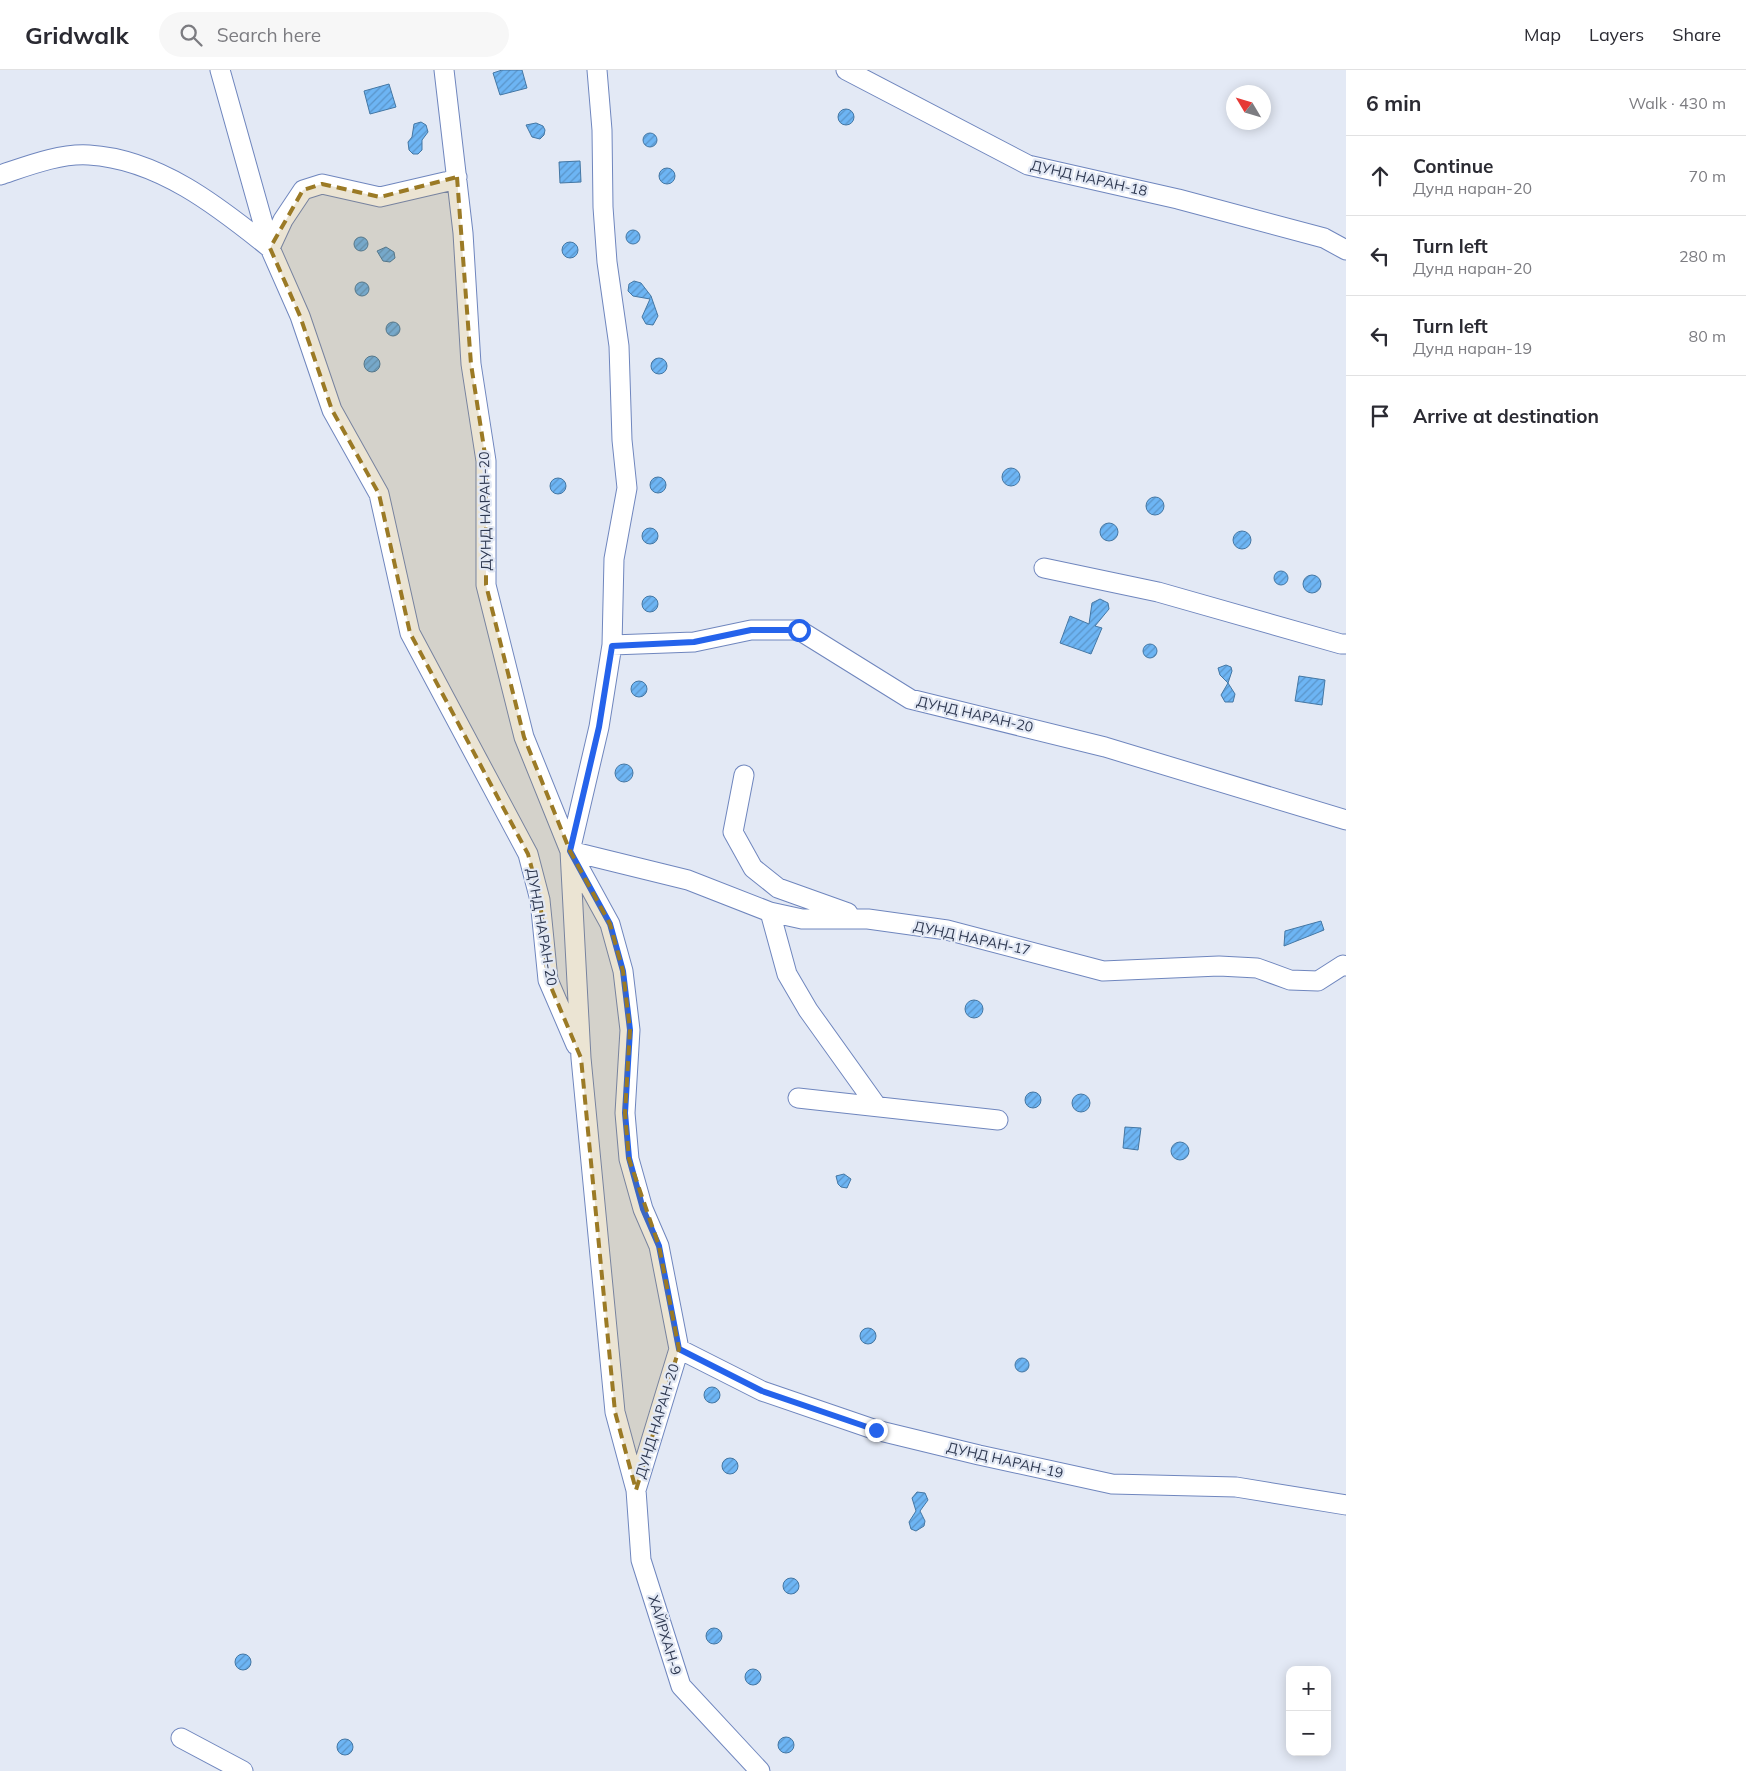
<!DOCTYPE html>
<html lang="en">
<head>
<meta charset="utf-8">
<style>
  body { margin:0; font-family:Mulish,sans-serif; background:#f7f7f7; color:#2b2b33 }
  .controls { position:absolute; right:15px; bottom:15px; display:grid; overflow:hidden; border-radius:10px; box-shadow:0 2px 12px #0003 }
  .controls button { width:45px; height:45px; display:grid; place-items:center; padding:0; border:0; border-bottom:1px solid #e1e1e2; background:#fff; color:#2b2b33; font:25px sans-serif }
  .compass { position:absolute; left:1226px; top:15px; width:45px; height:45px; border-radius:50%; background:#fff; box-shadow:0 2px 12px #0003; rotate:308deg }
  .stop { position:absolute; width:15px; height:15px; margin:-11px; border:4px solid #2563eb; border-radius:50%; background:#fff }
  .stop.end { background:#2563eb; border-color:#fff; box-shadow:0 1px 5px #0008 }
  .list { margin:0; padding:0; list-style:none }
  h2 { display:flex; justify-content:space-between; align-items:center; height:65px; margin:0; padding:0 20px; font-size:21px }
  h2 small { font-size:16px; font-weight:400; color:#7c7c81 }
  .list li { display:grid; grid-template-columns:32px 1fr auto; gap:15px; align-items:center; box-sizing:border-box; height:80px; padding:0 20px; border-top:1px solid #e1e1e2 }
  .list b { display:block; font-size:19px; white-space:nowrap }
  .list p { margin:0; font-size:16px; white-space:nowrap; color:#7c7c81 }
  .list em { font-size:16px; font-style:normal; color:#7c7c81 }
  .icon { flex:none; width:28px; height:28px; fill:none; stroke:currentColor; stroke-width:2; stroke-linecap:round; stroke-linejoin:round }
  .map { position:relative; flex:none; width:1346px; height:1701px; overflow:hidden }
  header { display:flex; align-items:center; gap:30px; box-sizing:border-box; height:70px; padding:0 25px; background:#fff; border-bottom:1px solid #e1e1e2 }
  header strong { font-size:24px }
  nav { display:flex; gap:28px; margin-inline-start:auto; font-size:18px }
  .search { width:350px; height:45px; background:#f7f7f7; display:flex; align-items:center; gap:12px; box-sizing:border-box; padding:0 18px; border-radius:28px; color:#7c7c81; font-size:19px }
  main { display:flex }
  aside { flex:1; background:#fff }
  .map>svg:first-child { display:block }
  .building { fill:url(#building-hatch); stroke:#4477a4 }
  .lines { fill:none; stroke-linecap:round; stroke-linejoin:round }
  .minor-casing { stroke:#6f86be; stroke-width:21 }
  .minor { stroke:#fff; stroke-width:19 }
  .route { stroke:#2563eb; stroke-width:6 }
  .marked { fill:#9b7a25; fill-opacity:0.2; stroke:#9b7a25; stroke-width:4; stroke-dasharray:10 6; stroke-linejoin:round }
  .labels { text-anchor:middle; dominant-baseline:central; stroke-width:4.5; stroke-linejoin:round; paint-order:stroke }
  .street-label { font-size:14px; fill:#2e3850; stroke:#e3e9f5 }
</style>
</head>
<body>
<header>
<strong>Gridwalk</strong>
<div class="search"><svg class="icon" aria-label="search" viewBox="0 0 24 24"><circle cx="10" cy="10" r="6"/><path d="M15 15l6 6"/></svg>Search here</div>
<nav><a>Map</a><a>Layers</a><a>Share</a></nav>
</header>
<main>
<div class="map">
<svg width="1346" height="1701" viewBox="0 0 1346 1701">
  <defs>
    <pattern id="building-hatch" width="6" height="6" patternUnits="userSpaceOnUse" patternTransform="scale(1.25)"><rect width="6" height="6" fill="#6db5f4"/><path d="M-1 1l2-2M0 6l6-6M5 7l2-2" fill="none" stroke="#5a94c8"/></pattern>
  </defs>
  <rect width="100%" height="100%" fill="#e3e9f5"/>
  <path class="building" d="M 502,0 L 522,0 L 527,18 L 500,25 L 493,3 Z
    M 389,14 L 396,37 L 370,44 L 364,21 Z
    M838 47a8 8 0 1 1 16 0a8 8 0 1 1-16 0Z
    M 421,52 L 426,55 L 428,62 L 422,70 L 422,80 L 418,84 L 413,84 L 409,80 L 408,72 L 412,67 L 414,54 Z
    M 536,53 L 543,56 L 545,60 L 544,65 L 540,69 L 532,67 L 526,55 Z
    M643 70a7 7 0 1 1 14 0a7 7 0 1 1-14 0Z
    M 580,91 L 581,112 L 560,113 L 559,92 Z
    M659 106a8 8 0 1 1 16 0a8 8 0 1 1-16 0Z
    M626 167a7 7 0 1 1 14 0a7 7 0 1 1-14 0Z
    M354 174a7 7 0 1 1 14 0a7 7 0 1 1-14 0Z
    M562 180a8 8 0 1 1 16 0a8 8 0 1 1-16 0Z
    M 386,177 L 394,182 L 395,188 L 390,192 L 383,191 L 377,181 Z
    M 634,211 L 641,213 L 651,226 L 658,246 L 653,255 L 646,254 L 642,247 L 650,229 L 633,226 L 628,221 L 629,214 Z
    M355 219a7 7 0 1 1 14 0a7 7 0 1 1-14 0Z
    M386 259a7 7 0 1 1 14 0a7 7 0 1 1-14 0Z
    M364 294a8 8 0 1 1 16 0a8 8 0 1 1-16 0Z
    M651 296a8 8 0 1 1 16 0a8 8 0 1 1-16 0Z
    M1002 407a9 9 0 1 1 18 0a9 9 0 1 1-18 0Z
    M650 415a8 8 0 1 1 16 0a8 8 0 1 1-16 0Z
    M550 416a8 8 0 1 1 16 0a8 8 0 1 1-16 0Z
    M1146 436a9 9 0 1 1 18 0a9 9 0 1 1-18 0Z
    M1100 462a9 9 0 1 1 18 0a9 9 0 1 1-18 0Z
    M642 466a8 8 0 1 1 16 0a8 8 0 1 1-16 0Z
    M1233 470a9 9 0 1 1 18 0a9 9 0 1 1-18 0Z
    M1274 508a7 7 0 1 1 14 0a7 7 0 1 1-14 0Z
    M1303 514a9 9 0 1 1 18 0a9 9 0 1 1-18 0Z
    M642 534a8 8 0 1 1 16 0a8 8 0 1 1-16 0Z
    M 1100,529 L 1108,533 L 1109,539 L 1095,556 L 1102,558 L 1091,584 L 1060,573 L 1070,546 L 1089,554 L 1092,533 Z
    M1143 581a7 7 0 1 1 14 0a7 7 0 1 1-14 0Z
    M 1226,595 L 1231,597 L 1232,601 L 1228,613 L 1220,605 L 1218,598 Z
    M 1299,606 L 1325,610 L 1322,635 L 1295,631 Z
    M631 619a8 8 0 1 1 16 0a8 8 0 1 1-16 0Z
    M 1228,613 L 1235,624 L 1233,632 L 1225,632 L 1221,625 Z
    M615 703a9 9 0 1 1 18 0a9 9 0 1 1-18 0Z
    M 1321,851 L 1324,860 L 1284,876 L 1285,861 Z
    M965 939a9 9 0 1 1 18 0a9 9 0 1 1-18 0Z
    M1025 1030a8 8 0 1 1 16 0a8 8 0 1 1-16 0Z
    M1072 1033a9 9 0 1 1 18 0a9 9 0 1 1-18 0Z
    M 1125,1057 L 1141,1058 L 1138,1080 L 1123,1078 Z
    M1171 1081a9 9 0 1 1 18 0a9 9 0 1 1-18 0Z
    M 844,1104 L 851,1109 L 847,1118 L 841,1117 L 838,1114 L 836,1106 Z
    M860 1266a8 8 0 1 1 16 0a8 8 0 1 1-16 0Z
    M1015 1295a7 7 0 1 1 14 0a7 7 0 1 1-14 0Z
    M704 1325a8 8 0 1 1 16 0a8 8 0 1 1-16 0Z
    M722 1396a8 8 0 1 1 16 0a8 8 0 1 1-16 0Z
    M 917,1422 L 925,1423 L 928,1430 L 920,1441 L 925,1451 L 924,1456 L 916,1461 L 911,1459 L 909,1452 L 916,1441 L 912,1428 Z
    M783 1516a8 8 0 1 1 16 0a8 8 0 1 1-16 0Z
    M706 1566a8 8 0 1 1 16 0a8 8 0 1 1-16 0Z
    M235 1592a8 8 0 1 1 16 0a8 8 0 1 1-16 0Z
    M745 1607a8 8 0 1 1 16 0a8 8 0 1 1-16 0Z
    M778 1675a8 8 0 1 1 16 0a8 8 0 1 1-16 0Z
    M337 1677a8 8 0 1 1 16 0a8 8 0 1 1-16 0Z"/>
  <g class="lines">
    <g class="minor-casing">
      <path id="minor" d="M 220,0 L 270,178 L 300,246 L 332,340 L 379,424 L 410,563 L 528,784 L 540,830 L 548,910 L 576,975
        M 444,0 L 463,163 L 471,294 L 486,391 L 486,515 L 524,667 L 570,781 L 610,854 L 623,901 L 630,960 L 625,1043 L 629,1089 L 643,1139 L 659,1176 L 679,1279 L 636,1420 L 641,1490 L 681,1616 L 760,1701
        M 597,0 L 602,60 L 603,137 L 607,192 L 619,276 L 622,370 L 627,418 L 614,489 L 612,575 L 599,657 L 570,781 L 581,988 L 615,1342 L 636,1420
        M 846,0 L 1028,95 L 1178,129 L 1324,168 L 1346,180
        M 0,105 C 27,96 60,83 89,85 C 158,89 218,136 270,178 L 283,150 L 303,120 L 322,114 L 380,127 L 449,111 L 457,107
        M 1044,498 L 1158,522 L 1341,574 L 1346,574
        M 612,575 L 694,572 L 751,560 L 799,560 L 910,629 L 1105,677 L 1346,750
        M 744,705 L 733,762 L 753,798 L 778,818 L 848,843
        M 570,781 L 688,810 L 770,842 L 802,849 L 868,849 L 947,860 L 1103,901 L 1219,896 L 1257,898 L 1290,910 L 1318,911 L 1343,895 L 1346,896
        M 770,842 L 787,904 L 808,940 L 876,1035
        M 798,1028 L 998,1050
        M 679,1279 L 762,1321 L 876,1360 L 979,1385 L 1112,1414 L 1236,1417 L 1346,1435
        M 181,1668 L 243,1701"/>
    </g>
    <use href="#minor" class="minor"/>
  </g>
  <g class="lines">
    <path class="route" d="M 799,560 L 751,560 L 694,572 L 612,576 L 599,657 L 570,781 L 610,854 L 623,901 L 630,960 L 625,1043 L 629,1088 L 643,1139 L 659,1176 L 679,1279 L 762,1321 L 876,1360"/>
  </g>
  <path class="marked" d="M 457,107 L 471,294 L 486,391 L 486,515 L 524,667 L 570,781 L 610,854 L 623,901 L 630,960 L 625,1043 L 629,1089 L 659,1176 L 679,1279 L 636,1420 L 615,1342 L 581,988 L 548,910 L 540,830 L 528,784 L 410,563 L 379,424 L 332,340 L 300,246 L 270,178 L 303,120 L 322,114 L 380,127 Z"/>
  <g class="labels">
    <g class="street-label">
      <text transform="translate(1089 108) rotate(13)">ДУНД НАРАН-18</text>
      <text transform="translate(485 441) rotate(-91)">ДУНД НАРАН-20</text>
      <text transform="translate(975 644) rotate(13)">ДУНД НАРАН-20</text>
      <text transform="translate(542 857) rotate(80)">ДУНД НАРАН-20</text>
      <text transform="translate(972 868) rotate(12)">ДУНД НАРАН-17</text>
      <text transform="translate(657 1351) rotate(-73)">ДУНД НАРАН-20</text>
      <text transform="translate(1005 1390) rotate(13)">ДУНД НАРАН-19</text>
      <text transform="translate(665 1565) rotate(73)">ХАЙРХАН-9</text>
    </g>
  </g>
</svg>
<div class="controls">
<button>+</button>
<button>−</button>
</div>
<svg class="compass" viewBox="-18 -18 36 36"><path d="M0-13l5 13h-10z" fill="#e53935"/><path d="M0 13l5-13h-10z" fill="#7c7c81"/></svg>
<div class="stop" style="left:799px;top:560px"></div>
<div class="stop end" style="left:876px;top:1360px"></div>
</div>
<aside>
<h2>6 min<small>Walk · 430 m</small></h2>
<ul class="list">
<li><svg class="icon" aria-label="ahead" viewBox="0 0 24 24"><path d="M12 20V5M6 11l6-6 6 6"/></svg><div><b>Continue</b><p>Дунд наран-20</p></div><em>70 m</em></li>
<li><svg class="icon" aria-label="left" viewBox="0 0 24 24"><path d="M17 20v-9H6M10 6l-5 5 5 5"/></svg><div><b>Turn left</b><p>Дунд наран-20</p></div><em>280 m</em></li>
<li><svg class="icon" aria-label="left" viewBox="0 0 24 24"><path d="M17 20v-9H6M10 6l-5 5 5 5"/></svg><div><b>Turn left</b><p>Дунд наран-19</p></div><em>80 m</em></li>
<li><svg class="icon" aria-label="arrive" viewBox="0 0 24 24"><path d="M6 21V4h12l-3 4 3 4H6"/></svg><div><b>Arrive at destination</b></div></li>
</ul>
</aside>
</main>
</body>
</html>
